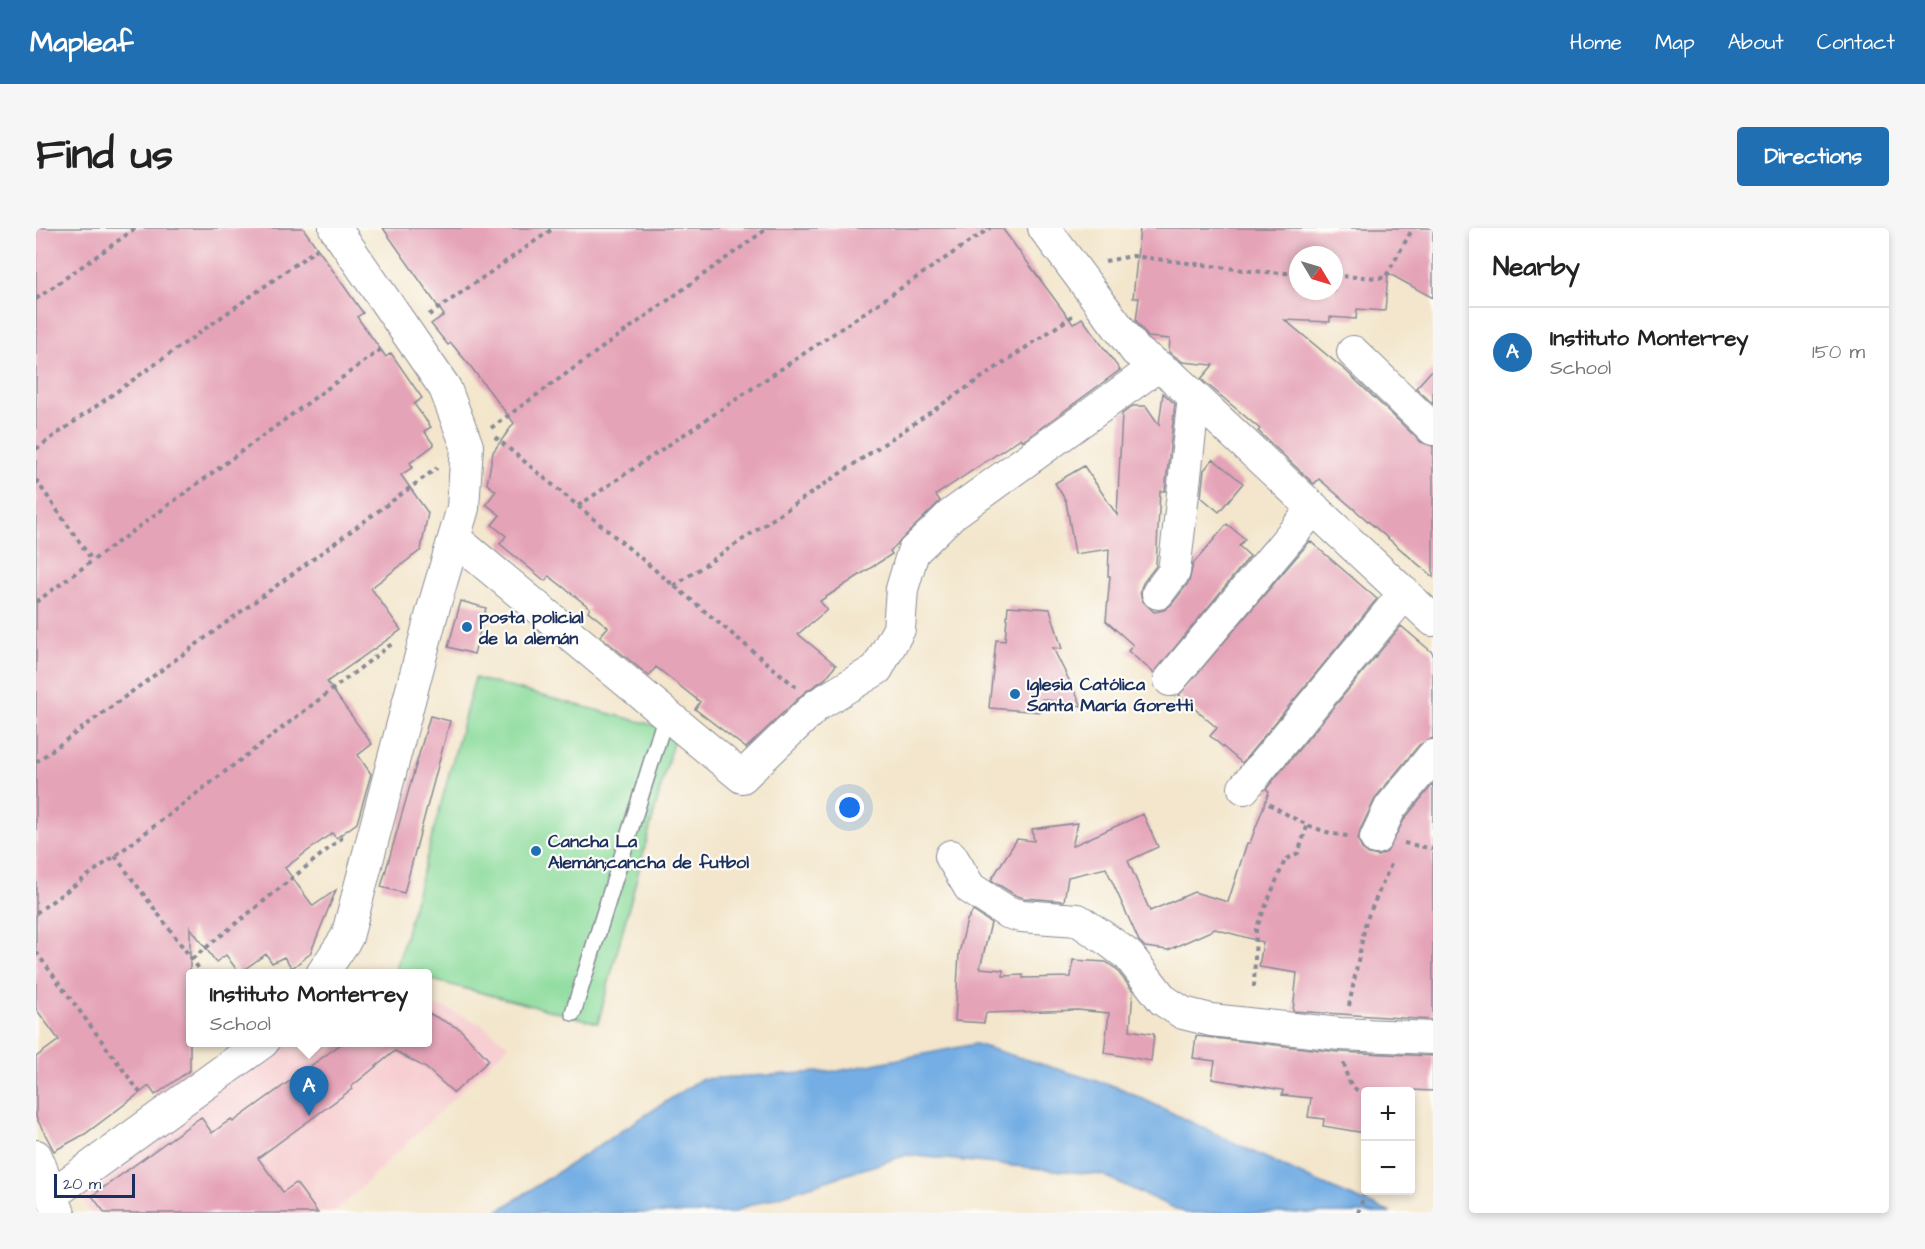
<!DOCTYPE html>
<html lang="en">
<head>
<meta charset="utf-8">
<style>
  body { margin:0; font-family:"Architects Daughter",sans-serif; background:#f6f6f6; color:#222 }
  .controls { position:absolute; right:18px; bottom:18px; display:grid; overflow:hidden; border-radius:6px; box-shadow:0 3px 9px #0003 }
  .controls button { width:54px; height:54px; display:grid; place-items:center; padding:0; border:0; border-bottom:2px solid #e0e0e0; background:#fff; color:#222; font:30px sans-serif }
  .compass { position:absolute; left:1253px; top:18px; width:54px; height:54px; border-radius:50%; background:#fff; box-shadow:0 3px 9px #0003; rotate:128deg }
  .scale { position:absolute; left:18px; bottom:15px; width:81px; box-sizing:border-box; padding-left:6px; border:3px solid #1b2f5e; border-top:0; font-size:16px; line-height:21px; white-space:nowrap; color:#1b2f5e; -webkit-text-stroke:4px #fdfcf7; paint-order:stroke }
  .you { position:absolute; left:814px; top:580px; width:21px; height:21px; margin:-15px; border:4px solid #fff; border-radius:50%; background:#1a73e8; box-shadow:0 0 0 9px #1a73e833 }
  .badge { display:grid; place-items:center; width:39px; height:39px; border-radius:50%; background:#1f6fb2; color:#fff; font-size:20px; font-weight:700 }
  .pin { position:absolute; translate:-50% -50px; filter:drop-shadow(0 2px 3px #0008) }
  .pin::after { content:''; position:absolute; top:32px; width:21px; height:18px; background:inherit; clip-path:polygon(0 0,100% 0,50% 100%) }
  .popup { position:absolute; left:150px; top:741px; width:246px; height:78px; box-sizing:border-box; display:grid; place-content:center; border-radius:6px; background:#fff; filter:drop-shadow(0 2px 4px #0005); font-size:20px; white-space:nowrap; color:#767676 }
  .popup b { font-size:22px; color:#222 }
  .popup::after { content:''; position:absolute; left:50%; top:100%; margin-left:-12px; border:12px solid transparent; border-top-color:#fff }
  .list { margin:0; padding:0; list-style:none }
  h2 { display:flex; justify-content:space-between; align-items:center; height:78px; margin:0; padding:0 24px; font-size:26px }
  h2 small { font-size:20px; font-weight:400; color:#767676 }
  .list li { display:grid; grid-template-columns:39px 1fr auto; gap:18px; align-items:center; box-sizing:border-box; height:90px; padding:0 24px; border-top:2px solid #e0e0e0 }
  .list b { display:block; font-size:22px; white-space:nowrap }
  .list p { margin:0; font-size:20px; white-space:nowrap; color:#767676 }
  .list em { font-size:20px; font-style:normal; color:#767676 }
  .map { position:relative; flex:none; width:1397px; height:985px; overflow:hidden; border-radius:6px }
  header { display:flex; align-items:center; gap:36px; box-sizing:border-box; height:84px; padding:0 30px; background:#1f6fb2; color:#fff }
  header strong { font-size:28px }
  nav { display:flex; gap:33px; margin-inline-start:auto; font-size:21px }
  .intro { display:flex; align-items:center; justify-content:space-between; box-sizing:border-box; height:144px; padding:0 36px }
  h1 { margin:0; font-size:42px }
  .button { padding:15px 27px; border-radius:6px; background:#1f6fb2; color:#fff; font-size:21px; font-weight:700 }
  main { display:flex; gap:36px; padding:0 36px }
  aside { flex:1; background:#fff; border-radius:6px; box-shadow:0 3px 9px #0003 }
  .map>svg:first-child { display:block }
  .built { fill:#f7cfd2 }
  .green { fill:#8bdb9b; stroke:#53857c; stroke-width:1.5 }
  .water { fill:#74aee4; stroke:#486ea1; stroke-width:1.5 }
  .building { fill:#e5a3b7; fill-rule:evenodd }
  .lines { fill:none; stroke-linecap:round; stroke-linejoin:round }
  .service-casing { stroke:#878a95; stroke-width:18 }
  .minor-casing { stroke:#878a95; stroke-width:34 }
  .path { stroke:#878a95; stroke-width:4; stroke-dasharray:4.5 4.5; stroke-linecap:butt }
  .service { stroke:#fff; stroke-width:15 }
  .minor { stroke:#fff; stroke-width:32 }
  .poi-dot { fill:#1f6fb2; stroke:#fdfcf7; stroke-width:2 }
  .labels { text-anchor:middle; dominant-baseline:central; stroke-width:4.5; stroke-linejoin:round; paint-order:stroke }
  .poi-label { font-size:18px; font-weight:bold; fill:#1b2f5e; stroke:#fdfcf7; text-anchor:start }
</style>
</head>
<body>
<header>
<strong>Mapleaf</strong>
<nav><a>Home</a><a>Map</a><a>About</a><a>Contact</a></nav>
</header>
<div class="intro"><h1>Find us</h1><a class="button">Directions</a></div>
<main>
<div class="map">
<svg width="1397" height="985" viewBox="0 0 1397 985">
  <rect width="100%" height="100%" fill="#fdfcf7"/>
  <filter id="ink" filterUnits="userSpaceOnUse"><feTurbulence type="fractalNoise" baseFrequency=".0167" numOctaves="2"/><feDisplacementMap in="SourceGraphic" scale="12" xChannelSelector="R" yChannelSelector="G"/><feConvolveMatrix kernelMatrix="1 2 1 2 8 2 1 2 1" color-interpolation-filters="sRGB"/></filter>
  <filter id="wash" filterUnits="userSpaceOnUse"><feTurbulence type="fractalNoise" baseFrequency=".008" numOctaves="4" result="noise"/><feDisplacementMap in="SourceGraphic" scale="24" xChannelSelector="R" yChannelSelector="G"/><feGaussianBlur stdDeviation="1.35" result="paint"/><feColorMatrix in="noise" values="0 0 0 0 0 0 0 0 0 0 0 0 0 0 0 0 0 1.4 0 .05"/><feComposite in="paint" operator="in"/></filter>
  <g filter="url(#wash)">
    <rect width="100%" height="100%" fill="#f3e6cc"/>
    <path class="built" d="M 392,779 L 407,779 L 446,797 L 473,817 L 298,985 L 54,985 L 41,962 L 248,815 L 392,814 Z"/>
    <path class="green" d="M 439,450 L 640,503 L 562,795 L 392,751 L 392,746 L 360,742 Z"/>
    <path class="water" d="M 939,816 L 1084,860 L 1274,951 L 1355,985 L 1149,985 L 1066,947 L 871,927 L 709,979 L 698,985 L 459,985 L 665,851 L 802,843 Z"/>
    <g id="blocks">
      <path class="building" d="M 0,0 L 267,0 L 327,85 L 321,89 L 350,129 L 355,125 L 386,170 L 378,176 L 395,199 L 388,203 L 398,217 L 374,235 L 377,239 L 365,247 L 392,285 L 385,322 L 335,360 L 365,402 L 291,454 L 336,516 L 322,527 L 335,546 L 321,595 L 300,610 L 296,605 L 249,640 L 277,678 L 300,662 L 274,726 L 256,740 L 248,729 L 236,735 L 230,726 L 203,745 L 190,727 L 180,734 L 154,699 L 154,842 L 119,867 L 113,858 L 49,906 L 18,923 L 0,889 L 0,829 L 23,812 L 0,781 Z
        M 347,0 L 966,0 L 1037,96 L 1046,90 L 1084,142 L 987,213 L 985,210 L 900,267 L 904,273 L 854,323 L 856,326 L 784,373 L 791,382 L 762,406 L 800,437 L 789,451 L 769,464 L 710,520 L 659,481 L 664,474 L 620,439 L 613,448 L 564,408 L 572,399 L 552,383 L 554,380 L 513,348 L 509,353 L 464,316 L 470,308 L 456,297 L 464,287 L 450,276 L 460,263 L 451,256 L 457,224 L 478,195 L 435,139 L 415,115 L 412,117 L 395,96 L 408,87 Z
        M 1104,0 L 1397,0 L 1397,70 L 1352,45 L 1349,83 L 1321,81 L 1320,91 L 1294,89 L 1294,94 L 1249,92 L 1309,142 L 1385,214 L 1397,218 L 1397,349 L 1283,251 L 1278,256 L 1222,203 L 1224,201 L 1165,151 L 1177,137 L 1147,134 L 1133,124 L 1134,111 L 1112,109 L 1100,93 L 1103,70 L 1097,70 ZM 1262,27 L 1298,27 L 1298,63 L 1262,63 Z
        M 1397,141 L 1397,176 L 1380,160 Z
        M 1127,165 L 1139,176 L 1129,263 L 1124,263 L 1120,338 L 1107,355 L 1104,363 L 1106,372 L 1118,384 L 1128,382 L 1136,376 L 1153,354 L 1157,336 L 1191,296 L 1209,311 L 1203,318 L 1214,328 L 1118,445 L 1092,423 L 1097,417 L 1070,393 L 1074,348 L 1072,348 L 1073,321 L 1039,326 L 1030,273 L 1019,255 L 1048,238 L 1081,287 L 1086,186 L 1097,178 L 1110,178 L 1123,197 Z
        M 1177,231 L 1207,255 L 1183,284 L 1165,269 L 1168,242 Z
        M 1274,313 L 1341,371 L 1206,535 L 1174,508 L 1181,500 L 1143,467 Z
        M 425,373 L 450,380 L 438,426 L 412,419 Z
        M 972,378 L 1014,381 L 1026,421 L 1017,420 L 1046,478 L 1006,471 L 1005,484 L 953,480 L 960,412 L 969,413 Z
        M 1365,398 L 1397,425 L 1397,510 L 1383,517 L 1340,569 L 1324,602 L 1322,612 L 1326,621 L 1333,626 L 1342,628 L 1351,624 L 1369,590 L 1397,556 L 1397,792 L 1257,783 L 1261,745 L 1223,739 L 1227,714 L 1179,701 L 1132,722 L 1109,719 L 1103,713 L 1070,640 L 1032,649 L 1028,673 L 988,670 L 979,667 L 955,652 L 981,611 L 998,613 L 996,601 L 1042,595 L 1036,618 L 1107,586 L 1122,619 L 1092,633 L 1114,683 L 1158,664 L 1192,674 L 1211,615 L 1214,615 L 1233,564 L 1230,561 Z
        M 394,488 L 414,493 L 368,665 L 345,659 Z
        M 937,683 L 955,695 L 944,740 L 967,742 L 967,748 L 987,747 L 987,750 L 1035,749 L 1037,732 L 1070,734 L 1080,741 L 1097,763 L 1094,802 L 1118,806 L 1115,833 L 1068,825 L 1073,785 L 1041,782 L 950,785 L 948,795 L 919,793 L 923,725 L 931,692 Z
        M 392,785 L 424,801 L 453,832 L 418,865 L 390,840 L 359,823 L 315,859 L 316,861 L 222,930 L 247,964 L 260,955 L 282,985 L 69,985 L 56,968 L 165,889 L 176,905 L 195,891 L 197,894 L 308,814 L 392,814 Z
        M 1160,808 L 1302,824 L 1397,828 L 1397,863 L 1329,860 L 1329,905 L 1287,898 L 1288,891 L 1272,889 L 1275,870 L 1246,867 L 1247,862 L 1176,851 L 1179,833 L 1157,830 Z"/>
    </g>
  </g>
  <g filter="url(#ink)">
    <use href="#blocks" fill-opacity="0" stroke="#878a95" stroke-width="1.5"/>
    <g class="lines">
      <g class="service-casing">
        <path id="service" d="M 537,785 L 630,487"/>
      </g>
      <g class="minor-casing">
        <path id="minor" d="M 1008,0 L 1100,123 L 1137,149 L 1397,392
          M 1317,124 L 1397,201
          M 419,311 L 706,549 L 781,477 L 841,441 L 863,401 L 866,361 L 877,324 L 915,287 L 1120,139
          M 1122,365 L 1138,344 L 1158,169
          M 1134,452 L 1278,280
          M 1208,560 L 1369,365
          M 1340,610 L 1354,580 L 1397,528
          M 915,628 L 934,660 L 971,684 L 985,688 L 1042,692 L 1073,713 L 1093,728 L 1127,772 L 1147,785 L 1175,792 L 1304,806 L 1397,810
          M 286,746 L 311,709 L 396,385 L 427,280 L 431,218 L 409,160 L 299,0
          M 0,928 L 23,985
          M 17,966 L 227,814"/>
      </g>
      <path class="path" d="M 1069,33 L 1097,28 L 1215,43 L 1262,46
        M 1298,48 L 1349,50 L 1377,0
        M 0,71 L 100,0
        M 393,87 L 518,0
        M 455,200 L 732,0
        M 459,209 L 760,459
        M 0,221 L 281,21
        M 0,252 L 56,332
        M 542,278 L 954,0
        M 638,358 L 1038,87
        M 0,374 L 348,119
        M 0,534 L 401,240
        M 1233,576 C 1258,591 1284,606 1313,608
        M 1368,615 L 1397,621
        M 79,628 L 167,746
        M 0,685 L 79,628 L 357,415
        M 0,724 L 105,866
        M 156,731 L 307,609
        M 1218,759 L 1220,701 L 1249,632 L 1262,625 L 1272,596
        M 1313,778 L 1330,693 L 1356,634
        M 1308,835 C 1311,850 1313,862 1330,865
        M 1374,884 L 1377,893 L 1374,896
        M 1322,985 L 1330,962"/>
      <use href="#service" class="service"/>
      <use href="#minor" class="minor"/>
    </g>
  </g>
  <g class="poi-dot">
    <circle cx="431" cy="399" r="6"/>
    <circle cx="979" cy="466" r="6"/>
    <circle cx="500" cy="623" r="6"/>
  </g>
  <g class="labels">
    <g class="poi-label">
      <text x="443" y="389">posta policial<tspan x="443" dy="21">de la alemán</tspan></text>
      <text x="991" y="456">Iglesia Católica<tspan x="991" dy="21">Santa María Goretti</tspan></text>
      <text x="512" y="613">Cancha La<tspan x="512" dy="21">Alemán;cancha de futbol</tspan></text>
    </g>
  </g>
</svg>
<div class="controls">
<button>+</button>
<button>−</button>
</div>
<svg class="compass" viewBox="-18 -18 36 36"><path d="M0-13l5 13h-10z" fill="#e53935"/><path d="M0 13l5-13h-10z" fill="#767676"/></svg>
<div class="scale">20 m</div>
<div class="you"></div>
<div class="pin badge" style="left:273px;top:888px">A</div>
<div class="popup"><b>Instituto Monterrey</b>School</div>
</div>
<aside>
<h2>Nearby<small></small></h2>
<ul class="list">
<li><span class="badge">A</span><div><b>Instituto Monterrey</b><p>School</p></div><em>150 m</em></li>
</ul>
</aside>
</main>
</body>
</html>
